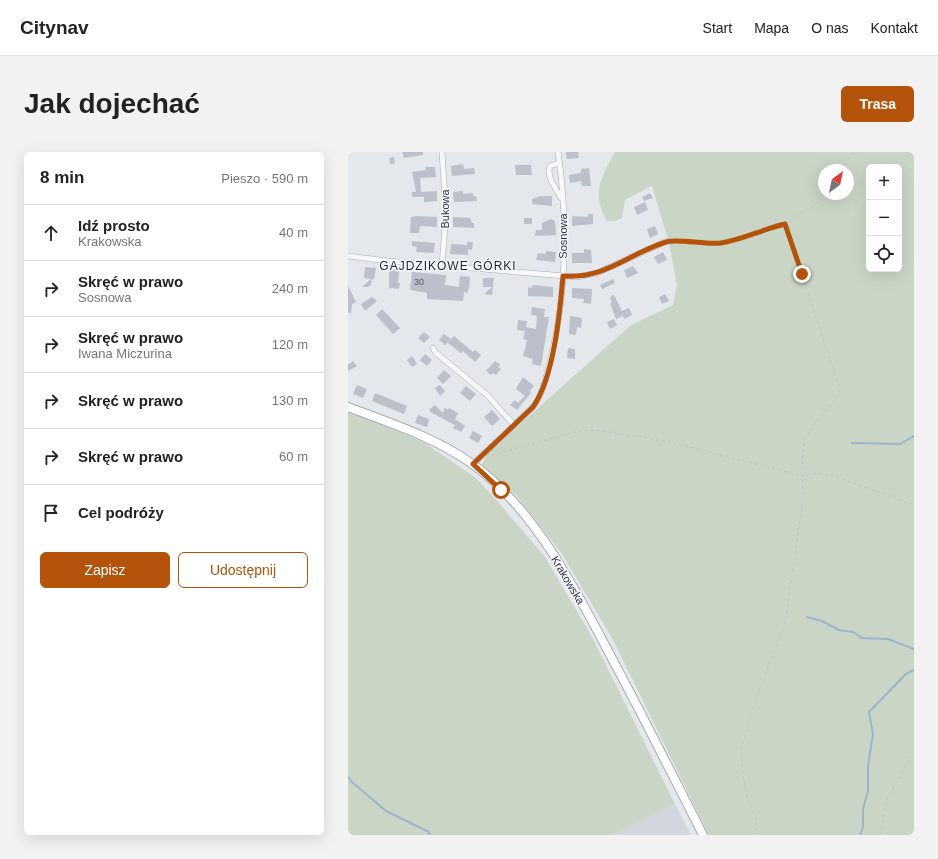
<!DOCTYPE html>
<html lang="pl">
<head>
<meta charset="utf-8">
<style>
  body { margin:0; font-family:Helvetica,sans-serif; background:#f2f2f2; color:#222 }
  .controls { position:absolute; right:12px; top:12px; display:grid; overflow:hidden; border-radius:6px; box-shadow:0 4px 16px #0002 }
  .controls button { width:36px; height:36px; display:grid; place-items:center; padding:0; border:0; border-bottom:1px solid #e0e0e0; background:#fff; color:#222; font:20px sans-serif }
  .compass { position:absolute; left:470px; top:12px; width:36px; height:36px; border-radius:50%; background:#fff; box-shadow:0 4px 16px #0002; rotate:33deg }
  .stop { position:absolute; width:12px; height:12px; margin:-9px; border:3px solid #b45309; border-radius:50%; background:#fff }
  .stop.end { background:#b45309; border-color:#fff; box-shadow:0 1px 4px #0008 }
  .list { margin:0; padding:0; list-style:none }
  h2 { display:flex; justify-content:space-between; align-items:center; height:52px; margin:0; padding:0 16px; font-size:17px }
  h2 small { font-size:13px; font-weight:400; color:#767676 }
  .list li { display:grid; grid-template-columns:26px 1fr auto; gap:12px; align-items:center; box-sizing:border-box; height:56px; padding:0 16px; border-top:1px solid #e0e0e0 }
  .list b { display:block; font-size:15px; white-space:nowrap }
  .list p { margin:0; font-size:13px; white-space:nowrap; color:#767676 }
  .list em { font-size:13px; font-style:normal; color:#767676 }
  .actions { display:flex; gap:8px; padding:12px 16px }
  .actions a { flex:1; padding:9px 0; border:1px solid #b45309; border-radius:6px; text-align:center; font-size:14px; color:#b45309 }
  .actions .main { background:#b45309; color:#fff }
  .icon { flex:none; width:22px; height:22px; fill:none; stroke:currentColor; stroke-width:2; stroke-linecap:round; stroke-linejoin:round }
  .map { position:relative; flex:none; width:566px; height:683px; overflow:hidden; border-radius:6px }
  header { display:flex; align-items:center; gap:24px; box-sizing:border-box; height:56px; padding:0 20px; background:#fff; border-bottom:1px solid #e0e0e0 }
  header strong { font-size:19px }
  nav { display:flex; gap:22px; margin-inline-start:auto; font-size:14px }
  .intro { display:flex; align-items:center; justify-content:space-between; box-sizing:border-box; height:96px; padding:0 24px }
  h1 { margin:0; font-size:28px }
  .button { padding:10px 18px; border-radius:6px; background:#b45309; color:#fff; font-size:14px; font-weight:700 }
  main { display:flex; gap:24px; padding:0 24px }
  aside { flex:1; background:#fff; border-radius:6px; box-shadow:0 4px 16px #0002 }
  .map>svg:first-child { display:block }
  .built { fill:#d2d6de }
  .green { fill:#c9d6c5; fill-rule:evenodd }
  .lines { fill:none; stroke-linecap:round; stroke-linejoin:round }
  .stream { stroke:#9fb4cc; stroke-width:2 }
  .building { fill:#bbc0ca }
  .minor-casing { stroke:#a9aeb7; stroke-width:6 }
  .primary-casing { stroke:#a3abb8; stroke-width:10 }
  .path { stroke:#c2c5cb; stroke-width:1; stroke-dasharray:3 3; stroke-linecap:butt }
  .minor { stroke:#f7f8fa; stroke-width:5 }
  .primary { stroke:#fff; stroke-width:8 }
  .route { stroke:#b45309; stroke-width:5 }
  .labels { text-anchor:middle; dominant-baseline:central; stroke-width:3; stroke-linejoin:round; paint-order:stroke }
  .number-label { font-size:9px; fill:#4f5766 }
  .street-label { font-size:11px; fill:#2b3445; stroke:#f4f6f9 }
  .neighbourhood-label { font-size:12px; letter-spacing:1px; fill:#1d2536; stroke:#f4f6f9 }
</style>
</head>
<body>
<header>
<strong>Citynav</strong>
<nav><a>Start</a><a>Mapa</a><a>O nas</a><a>Kontakt</a></nav>
</header>
<div class="intro"><h1>Jak dojechać</h1><a class="button">Trasa</a></div>
<main>
<aside>
<h2>8 min<small>Pieszo · 590 m</small></h2>
<ul class="list">
<li><svg class="icon" aria-label="ahead" viewBox="0 0 24 24"><path d="M12 20V5M6 11l6-6 6 6"/></svg><div><b>Idź prosto</b><p>Krakowska</p></div><em>40 m</em></li>
<li><svg class="icon" aria-label="right" viewBox="0 0 24 24"><path d="M7 20v-9h11M14 6l5 5-5 5"/></svg><div><b>Skręć w prawo</b><p>Sosnowa</p></div><em>240 m</em></li>
<li><svg class="icon" aria-label="right" viewBox="0 0 24 24"><path d="M7 20v-9h11M14 6l5 5-5 5"/></svg><div><b>Skręć w prawo</b><p>Iwana Miczurina</p></div><em>120 m</em></li>
<li><svg class="icon" aria-label="right" viewBox="0 0 24 24"><path d="M7 20v-9h11M14 6l5 5-5 5"/></svg><div><b>Skręć w prawo</b></div><em>130 m</em></li>
<li><svg class="icon" aria-label="right" viewBox="0 0 24 24"><path d="M7 20v-9h11M14 6l5 5-5 5"/></svg><div><b>Skręć w prawo</b></div><em>60 m</em></li>
<li><svg class="icon" aria-label="arrive" viewBox="0 0 24 24"><path d="M6 21V4h12l-3 4 3 4H6"/></svg><div><b>Cel podróży</b></div></li>
</ul>
<div class="actions"><a class="main">Zapisz</a><a>Udostępnij</a></div>
</aside>
<div class="map">
<svg width="566" height="683" viewBox="0 0 566 683">
  <rect width="100%" height="100%" fill="#e4e7ec"/>
  <path class="built" d="M 327,652 L 343,683 L 265,683 Z"/>
  <path class="green" d="M 267,0 L 566,0 L 566,683 L 361,683 L 264,486 L 214,402 L 168,343 L 133,314 L 140,301 L 283,173 L 325,153 L 329,133 L 321,91 L 304,34 L 277,48 L 274,66 L 267,69 L 259,69 C 243,42 253,25 267,0 ZM 521,15 L 551,15 L 551,117 L 521,117 ZM 476,18 L 500,18 L 500,42 L 476,42 Z
    M 0,259 L 77,291 L 128,326 L 150,350 L 197,405 L 244,485 L 327,652 L 265,683 L 0,683 Z"/>
  <g class="lines">
    <path class="stream" d="M 504,291 L 552,292 L 566,284
      M 459,465 L 474,469 L 491,478 L 505,480 L 514,486 L 540,487 L 566,497
      M 0,625 L 4,630 L 38,659 L 81,680 L 82,683
      M 512,683 L 515,675 L 515,657 L 520,639 L 520,614 L 525,582 L 521,560 L 558,522 L 566,518"/>
  </g>
  <path class="building" d="M 54,0 L 75,0 L 75,3 L 56,6 Z
    M 218,0 L 230,0 L 231,6 L 219,7 Z
    M 46,5 L 47,12 L 42,12 L 41,6 Z
    M 115,12 L 116,17 L 126,16 L 127,22 L 104,24 L 103,14 Z
    M 167,13 L 183,13 L 184,23 L 168,23 Z
    M 77,15 L 87,15 L 88,25 L 72,26 L 73,40 L 89,39 L 89,49 L 76,50 L 76,45 L 64,45 L 64,40 L 68,40 L 64,20 L 78,18 Z
    M 241,16 L 243,34 L 234,34 L 233,29 L 222,31 L 221,23 L 233,21 L 233,17 Z
    M 115,39 L 115,42 L 125,41 L 125,44 L 128,44 L 129,49 L 106,50 L 105,40 Z
    M 302,41 L 305,46 L 296,49 L 294,45 Z
    M 192,44 L 204,44 L 204,54 L 184,52 L 184,47 Z
    M 297,50 L 300,58 L 289,63 L 286,55 Z
    M 240,62 L 245,62 L 245,72 L 224,74 L 224,64 L 240,65 Z
    M 68,64 L 89,65 L 89,75 L 72,74 L 71,81 L 62,81 L 63,65 Z
    M 105,65 L 122,66 L 124,71 L 126,71 L 126,76 L 105,75 Z
    M 176,66 L 184,66 L 184,72 L 176,72 Z
    M 203,67 L 207,69 L 208,83 L 187,84 L 188,78 L 194,78 L 194,71 Z
    M 307,74 L 310,82 L 302,86 L 299,77 Z
    M 64,89 L 87,91 L 86,101 L 68,100 L 69,95 L 64,94 Z
    M 119,90 L 125,90 L 124,98 L 120,97 L 120,103 L 102,102 L 103,92 L 119,93 Z
    M 236,97 L 243,98 L 244,111 L 224,111 L 224,101 L 236,101 Z
    M 198,99 L 208,100 L 207,110 L 188,108 L 190,101 L 198,102 Z
    M 315,100 L 319,108 L 310,112 L 306,105 Z
    M 285,114 L 290,121 L 279,126 L 276,118 Z
    M 17,115 L 28,116 L 26,127 L 24,127 L 23,133 L 20,135 L 14,135 L 23,127 L 16,126 Z
    M 41,118 L 51,119 L 50,131 L 52,131 L 51,137 L 41,136 Z
    M 64,120 L 98,123 L 97,133 L 111,135 L 112,124 L 122,125 L 121,137 L 119,141 L 116,140 L 115,149 L 79,147 L 79,141 L 62,138 Z
    M 135,126 L 146,126 L 144,143 L 136,142 L 144,135 L 135,135 Z
    M 265,127 L 267,131 L 254,137 L 252,133 Z
    M 184,133 L 205,135 L 205,145 L 180,144 L 180,135 L 184,136 Z
    M 0,134 L 8,150 L 4,152 L 3,161 L 0,160 Z
    M 224,136 L 244,137 L 243,152 L 235,151 L 236,147 L 224,146 Z
    M 317,142 L 321,149 L 314,152 L 311,145 Z
    M 266,143 L 274,159 L 281,156 L 284,163 L 276,167 L 275,164 L 268,167 L 262,151 L 264,151 L 262,145 Z
    M 24,145 L 29,149 L 17,159 L 13,152 Z
    M 184,155 L 197,157 L 196,165 L 201,165 L 193,214 L 184,212 L 185,207 L 175,204 L 179,188 L 175,187 L 177,179 L 169,178 L 170,168 L 179,169 L 178,175 L 188,177 L 189,164 L 183,163 Z
    M 34,157 L 52,176 L 45,182 L 28,163 Z
    M 222,164 L 234,166 L 233,176 L 229,175 L 228,183 L 221,182 Z
    M 266,167 L 269,173 L 262,177 L 259,170 Z
    M 76,180 L 82,185 L 76,191 L 70,186 Z
    M 96,182 L 103,187 L 106,184 L 125,200 L 127,198 L 133,203 L 127,210 L 115,199 L 113,201 L 100,191 L 103,187 L 97,193 L 91,188 Z
    M 220,196 L 227,197 L 227,207 L 219,206 Z
    M 77,202 L 84,208 L 79,214 L 72,208 Z
    M 64,204 L 69,212 L 64,215 L 59,208 Z
    M 5,209 L 9,214 L 0,219 L 0,213 Z
    M 147,209 L 152,212 L 150,215 L 153,217 L 148,223 L 145,221 L 143,223 L 138,219 Z
    M 96,218 L 103,224 L 95,232 L 89,226 Z
    M 175,225 L 186,234 L 182,239 L 183,241 L 169,258 L 162,253 L 167,248 L 170,251 L 177,244 L 168,237 Z
    M 9,233 L 19,237 L 15,246 L 5,242 Z
    M 92,233 L 97,239 L 92,244 L 87,236 Z
    M 118,234 L 128,242 L 122,249 L 112,241 Z
    M 27,241 L 59,254 L 56,262 L 24,249 Z
    M 87,253 L 95,261 L 97,256 L 100,258 L 101,256 L 110,261 L 107,267 L 117,274 L 113,280 L 105,276 L 107,273 L 103,271 L 84,261 L 81,258 Z
    M 144,258 L 152,267 L 144,274 L 136,265 Z
    M 70,263 L 81,267 L 79,275 L 67,271 Z
    M 125,279 L 134,284 L 130,291 L 121,286 Z"/>
  <g class="lines">
    <g class="minor-casing">
      <path id="minor" d="M 211,11 L 202,14 C 198,25 208,36 213,46
        M 0,104 L 40,109 L 229,125 L 249,121 L 319,89
        M 94,114 L 98,60 L 94,0
        M 85,196 L 87,200 L 139,243 L 166,273
        M 125,312 L 185,255 C 195,242 198,225 202,210 C 219,143 220,68 210,0"/>
    </g>
    <g class="primary-casing">
      <path id="primary" d="M 0,255 C 42,271 86,285 123,311 C 189,358 231,444 268,514 C 298,570 326,626 355,683"/>
    </g>
    <path class="path" d="M 493,18 L 505,0
      M 438,72 C 451,61 468,55 479,42
      M 325,89 L 373,91 L 437,73 L 491,235 L 492,242 L 462,278 L 457,287 L 454,312 L 455,348 L 437,471 L 404,558 L 394,596 L 395,622 L 399,645 L 408,667 L 409,683
      M 144,303 L 219,282 L 235,278 L 255,279 L 318,289 L 455,324 L 470,321 L 484,323 L 566,353
      M 533,683 L 539,646 L 566,601"/>
    <use href="#minor" class="minor"/>
    <use href="#primary" class="primary"/>
  </g>
  <g class="lines">
    <path class="route" d="M 153,338 L 125,312 L 185,255 C 206,225 212,160 215,124 C 258,127 280,102 318,90 C 328,86 358,93 373,91 C 394,88 415,77 437,72 L 454,122"/>
  </g>
  <g class="labels">
    <g class="number-label">
      <text x="71" y="130">30</text>
    </g>
    <g class="street-label">
      <text transform="translate(97 57) rotate(-90)">Bukowa</text>
      <text transform="translate(215 84) rotate(-90)">Sosnowa</text>
      <text transform="translate(220 428) rotate(59)">Krakowska</text>
    </g>
    <g class="neighbourhood-label">
      <text x="100" y="114">GAJDZIKOWE GÓRKI</text>
    </g>
  </g>
</svg>
<div class="controls">
<button>+</button>
<button>−</button>
<button><svg class="icon" aria-label="locate" viewBox="0 0 24 24"><circle cx="12" cy="12" r="6"/><path d="M12 2v4M12 18v4M2 12h4M18 12h4"/></svg></button>
</div>
<svg class="compass" viewBox="-18 -18 36 36"><path d="M0-13l5 13h-10z" fill="#e53935"/><path d="M0 13l5-13h-10z" fill="#767676"/></svg>
<div class="stop" style="left:153px;top:338px"></div>
<div class="stop end" style="left:454px;top:122px"></div>
</div>
</main>
</body>
</html>
